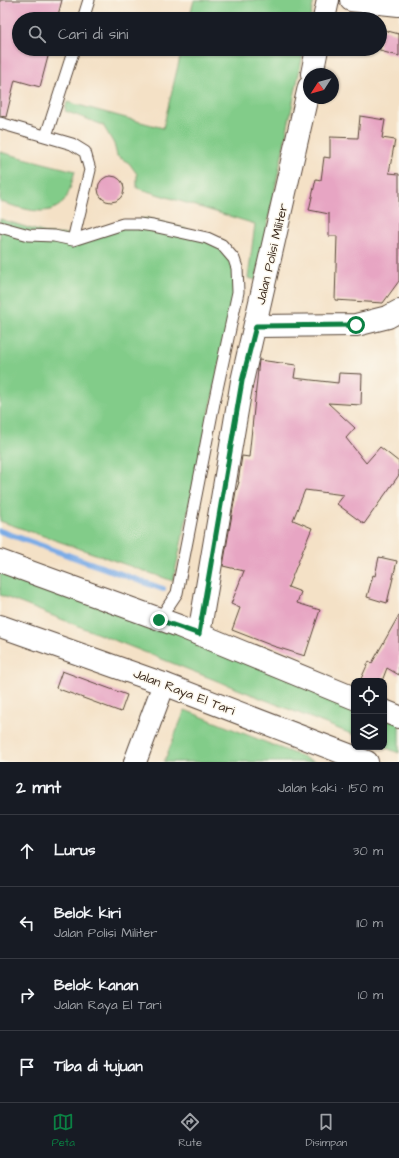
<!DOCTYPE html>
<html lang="id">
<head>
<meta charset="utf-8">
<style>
  body { margin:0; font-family:"Architects Daughter",sans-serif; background:#242831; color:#f1f3f6 }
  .controls { position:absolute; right:12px; bottom:12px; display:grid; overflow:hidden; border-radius:8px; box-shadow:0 1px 3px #0004 }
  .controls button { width:36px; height:36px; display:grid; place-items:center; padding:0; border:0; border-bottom:1px solid #363941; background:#171b24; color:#f1f3f6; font:20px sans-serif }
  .compass { position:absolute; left:303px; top:68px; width:36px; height:36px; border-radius:50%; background:#171b24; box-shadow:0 1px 3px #0004; rotate:234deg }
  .stop { position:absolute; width:12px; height:12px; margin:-9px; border:3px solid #0b8043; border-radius:50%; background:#fff }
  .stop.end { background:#0b8043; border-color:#fff; box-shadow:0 1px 4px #0008 }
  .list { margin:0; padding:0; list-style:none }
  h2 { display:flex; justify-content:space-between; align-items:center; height:52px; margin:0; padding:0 16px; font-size:17px }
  h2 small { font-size:13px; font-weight:400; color:#9ea1a6 }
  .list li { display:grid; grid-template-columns:26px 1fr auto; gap:12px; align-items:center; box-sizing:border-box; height:72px; padding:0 16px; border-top:1px solid #363941 }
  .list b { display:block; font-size:15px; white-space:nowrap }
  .list p { margin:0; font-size:13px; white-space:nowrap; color:#9ea1a6 }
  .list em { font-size:13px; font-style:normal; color:#9ea1a6 }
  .icon { flex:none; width:22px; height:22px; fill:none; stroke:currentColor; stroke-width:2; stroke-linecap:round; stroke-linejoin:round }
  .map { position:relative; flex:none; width:399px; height:762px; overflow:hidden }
  .search { position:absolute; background:#171b24; box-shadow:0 1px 3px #0004; left:12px; right:12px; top:12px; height:44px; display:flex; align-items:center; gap:10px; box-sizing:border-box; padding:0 14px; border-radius:22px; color:#9ea1a6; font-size:15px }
  .sheet { height:340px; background:#171b24 }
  nav { display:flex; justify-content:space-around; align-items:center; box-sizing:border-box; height:56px; border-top:1px solid #363941; background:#171b24; font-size:11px; color:#9ea1a6 }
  nav a { display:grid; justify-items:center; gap:2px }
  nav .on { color:#0b8043 }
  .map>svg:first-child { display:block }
  .green { fill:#82cc89; stroke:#5e7b54 }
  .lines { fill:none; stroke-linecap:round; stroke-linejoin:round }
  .stream { stroke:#7bace6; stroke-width:6 }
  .building { fill:#e7a5c3 }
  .service-casing { stroke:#574537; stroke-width:13 }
  .minor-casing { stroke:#574537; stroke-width:24 }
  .secondary-casing { stroke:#574537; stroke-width:24 }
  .primary-casing { stroke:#574537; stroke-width:24 }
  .service { stroke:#fff; stroke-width:11 }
  .minor { stroke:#fff; stroke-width:22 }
  .secondary { stroke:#fff; stroke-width:22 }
  .primary { stroke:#fff; stroke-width:22 }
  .route { stroke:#0b8043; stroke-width:5 }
  .labels { text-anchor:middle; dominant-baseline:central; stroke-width:3; stroke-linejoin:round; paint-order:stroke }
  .street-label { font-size:13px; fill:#3b2a1e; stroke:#fbf7ec }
</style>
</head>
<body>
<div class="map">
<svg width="399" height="762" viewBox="0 0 399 762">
  <rect width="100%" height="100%" fill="#fbf7ec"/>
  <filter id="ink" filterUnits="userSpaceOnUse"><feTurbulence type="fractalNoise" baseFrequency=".025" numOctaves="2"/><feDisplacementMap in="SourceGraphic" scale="8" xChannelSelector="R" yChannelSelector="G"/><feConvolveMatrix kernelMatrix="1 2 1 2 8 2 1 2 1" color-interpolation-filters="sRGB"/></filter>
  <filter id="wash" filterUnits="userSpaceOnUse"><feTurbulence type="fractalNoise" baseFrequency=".012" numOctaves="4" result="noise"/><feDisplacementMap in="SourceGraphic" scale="16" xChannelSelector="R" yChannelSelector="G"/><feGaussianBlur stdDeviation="0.9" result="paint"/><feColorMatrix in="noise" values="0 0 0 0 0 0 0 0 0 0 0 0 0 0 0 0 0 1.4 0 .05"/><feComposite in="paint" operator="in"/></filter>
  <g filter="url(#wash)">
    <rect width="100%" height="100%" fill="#f4e1c6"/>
    <path class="green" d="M 194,0 L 314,0 L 310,19 L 189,19 Z
      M 182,49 L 304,49 L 256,280 L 248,278 L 255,224 L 137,188 L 137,174 L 129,163 L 117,156 L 114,144 L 103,125 L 65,111 L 67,102 L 163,128 Z
      M 0,152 L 75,171 C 72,181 70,193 64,201 C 48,220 20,207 0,202 Z
      M 147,218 L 212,236 L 226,243 L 238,280 L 173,581 L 0,521 L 0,219 L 48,234 L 83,235 L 118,224 Z
      M 0,563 L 354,703 L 354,735 L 0,595 Z
      M 185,710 L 315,762 L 164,762 Z
      M 384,715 L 399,721 L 399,753 L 384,747 Z"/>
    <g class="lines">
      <path class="stream" d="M 0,531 L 163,589"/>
    </g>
    <g id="blocks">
      <path class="building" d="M 0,0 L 62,0 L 57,19 L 19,19 L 19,49 L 50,49 L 40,87 L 15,80 L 6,117 L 0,116 Z
        M 380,29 L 399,34 L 399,56 L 380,51 Z
        M 360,116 L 385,120 L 382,138 L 395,140 L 389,173 L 399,174 L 399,281 L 383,303 L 335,300 L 337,236 L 329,236 L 329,214 L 309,210 L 316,179 L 321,180 L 324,157 L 330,158 L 330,137 L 358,138 Z
        M98 189a13 13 0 1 1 26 0a13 13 0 1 1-26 0Z
        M 259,360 L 296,365 L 294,378 L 338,383 L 339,373 L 362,374 L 361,405 L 328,403 L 355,428 L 346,438 L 366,463 L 380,447 L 399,462 L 399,475 L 364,524 L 337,504 L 344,495 L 305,490 L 293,520 L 312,528 L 288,587 L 301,592 L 297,603 L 320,610 L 305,656 L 273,646 L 232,630 L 240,608 L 231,604 L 244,571 L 223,566 L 236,491 L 239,482 L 238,482 L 242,456 L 249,457 Z
        M 379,557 L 397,561 L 387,603 L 367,597 L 373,575 L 375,576 Z
        M 399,615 L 399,675 L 387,668 L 382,681 L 360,681 L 369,661 L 372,663 Z
        M 62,671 L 127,695 L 121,712 L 56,688 Z"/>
    </g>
  </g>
  <g filter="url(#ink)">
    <use href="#blocks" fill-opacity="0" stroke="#574537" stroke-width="1"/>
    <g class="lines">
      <g class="service-casing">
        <path id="service" d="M 83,19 L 89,0
          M 0,123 L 72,144 L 85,152 L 90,170 L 73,240
          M 46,136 L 74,49
          M 0,227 L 29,235 L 54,236 L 73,240 L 123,224 L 139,224 L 153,226 L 207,238 L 222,245 L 234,259 L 237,268 L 238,292 L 214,403 L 177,593 L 159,620"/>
      </g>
      <g class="minor-casing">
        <path id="minor" d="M 351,0 L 399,5
          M 324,19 L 328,0
          M 312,74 L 317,49
          M 256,326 L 356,325 L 388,317 L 399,311
          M 199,634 L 242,381 L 309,87"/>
      </g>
      <g class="secondary-casing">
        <path id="secondary" d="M 135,762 L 164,684"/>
      </g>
      <g class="primary-casing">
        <path id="primary" d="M 0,561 L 179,626 L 354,698
          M 0,626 L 164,684 L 367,762
          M 384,711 L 399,717"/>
      </g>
      <use href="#service" class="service"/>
      <use href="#minor" class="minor"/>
      <use href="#secondary" class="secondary"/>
      <use href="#primary" class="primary"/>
    </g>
  </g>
  <g class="lines" filter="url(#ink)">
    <path class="route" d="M 159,620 L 199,634 L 242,381 L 256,326 L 356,325"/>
  </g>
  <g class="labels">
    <g class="street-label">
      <text transform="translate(272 254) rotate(-77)">Jalan Polisi Militer</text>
      <text transform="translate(184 692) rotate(21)">Jalan Raya El Tari</text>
    </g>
  </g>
</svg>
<div class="controls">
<button><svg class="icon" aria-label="locate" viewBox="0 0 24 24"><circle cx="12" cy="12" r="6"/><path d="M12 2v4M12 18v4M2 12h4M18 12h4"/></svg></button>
<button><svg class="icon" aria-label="layers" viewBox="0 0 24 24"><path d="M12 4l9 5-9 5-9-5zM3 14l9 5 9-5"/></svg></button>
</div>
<svg class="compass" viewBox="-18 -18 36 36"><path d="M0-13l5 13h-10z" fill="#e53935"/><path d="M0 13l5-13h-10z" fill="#9ea1a6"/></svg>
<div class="stop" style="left:356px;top:325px"></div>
<div class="stop end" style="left:159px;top:620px"></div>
<div class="search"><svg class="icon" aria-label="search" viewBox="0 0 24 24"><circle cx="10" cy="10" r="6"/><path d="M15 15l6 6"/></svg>Cari di sini</div>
</div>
<section class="sheet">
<h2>2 mnt<small>Jalan kaki · 150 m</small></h2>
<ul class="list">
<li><svg class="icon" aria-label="ahead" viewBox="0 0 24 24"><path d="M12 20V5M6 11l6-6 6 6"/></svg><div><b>Lurus</b></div><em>30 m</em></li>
<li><svg class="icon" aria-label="left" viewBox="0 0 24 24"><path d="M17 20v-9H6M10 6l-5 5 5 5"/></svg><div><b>Belok kiri</b><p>Jalan Polisi Militer</p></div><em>110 m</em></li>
<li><svg class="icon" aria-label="right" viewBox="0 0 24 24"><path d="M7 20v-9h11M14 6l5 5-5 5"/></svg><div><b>Belok kanan</b><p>Jalan Raya El Tari</p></div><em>10 m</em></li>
<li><svg class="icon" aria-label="arrive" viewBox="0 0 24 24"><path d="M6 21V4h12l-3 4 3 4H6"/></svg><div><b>Tiba di tujuan</b></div></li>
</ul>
</section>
<nav>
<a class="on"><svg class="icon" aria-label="map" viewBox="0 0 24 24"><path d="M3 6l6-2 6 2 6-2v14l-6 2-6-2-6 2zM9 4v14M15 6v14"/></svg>Peta</a>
<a><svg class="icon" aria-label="directions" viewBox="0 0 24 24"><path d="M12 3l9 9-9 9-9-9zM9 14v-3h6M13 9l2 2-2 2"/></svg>Rute</a>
<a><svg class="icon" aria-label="saved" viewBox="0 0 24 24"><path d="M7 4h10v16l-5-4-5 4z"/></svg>Disimpan</a>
</nav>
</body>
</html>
